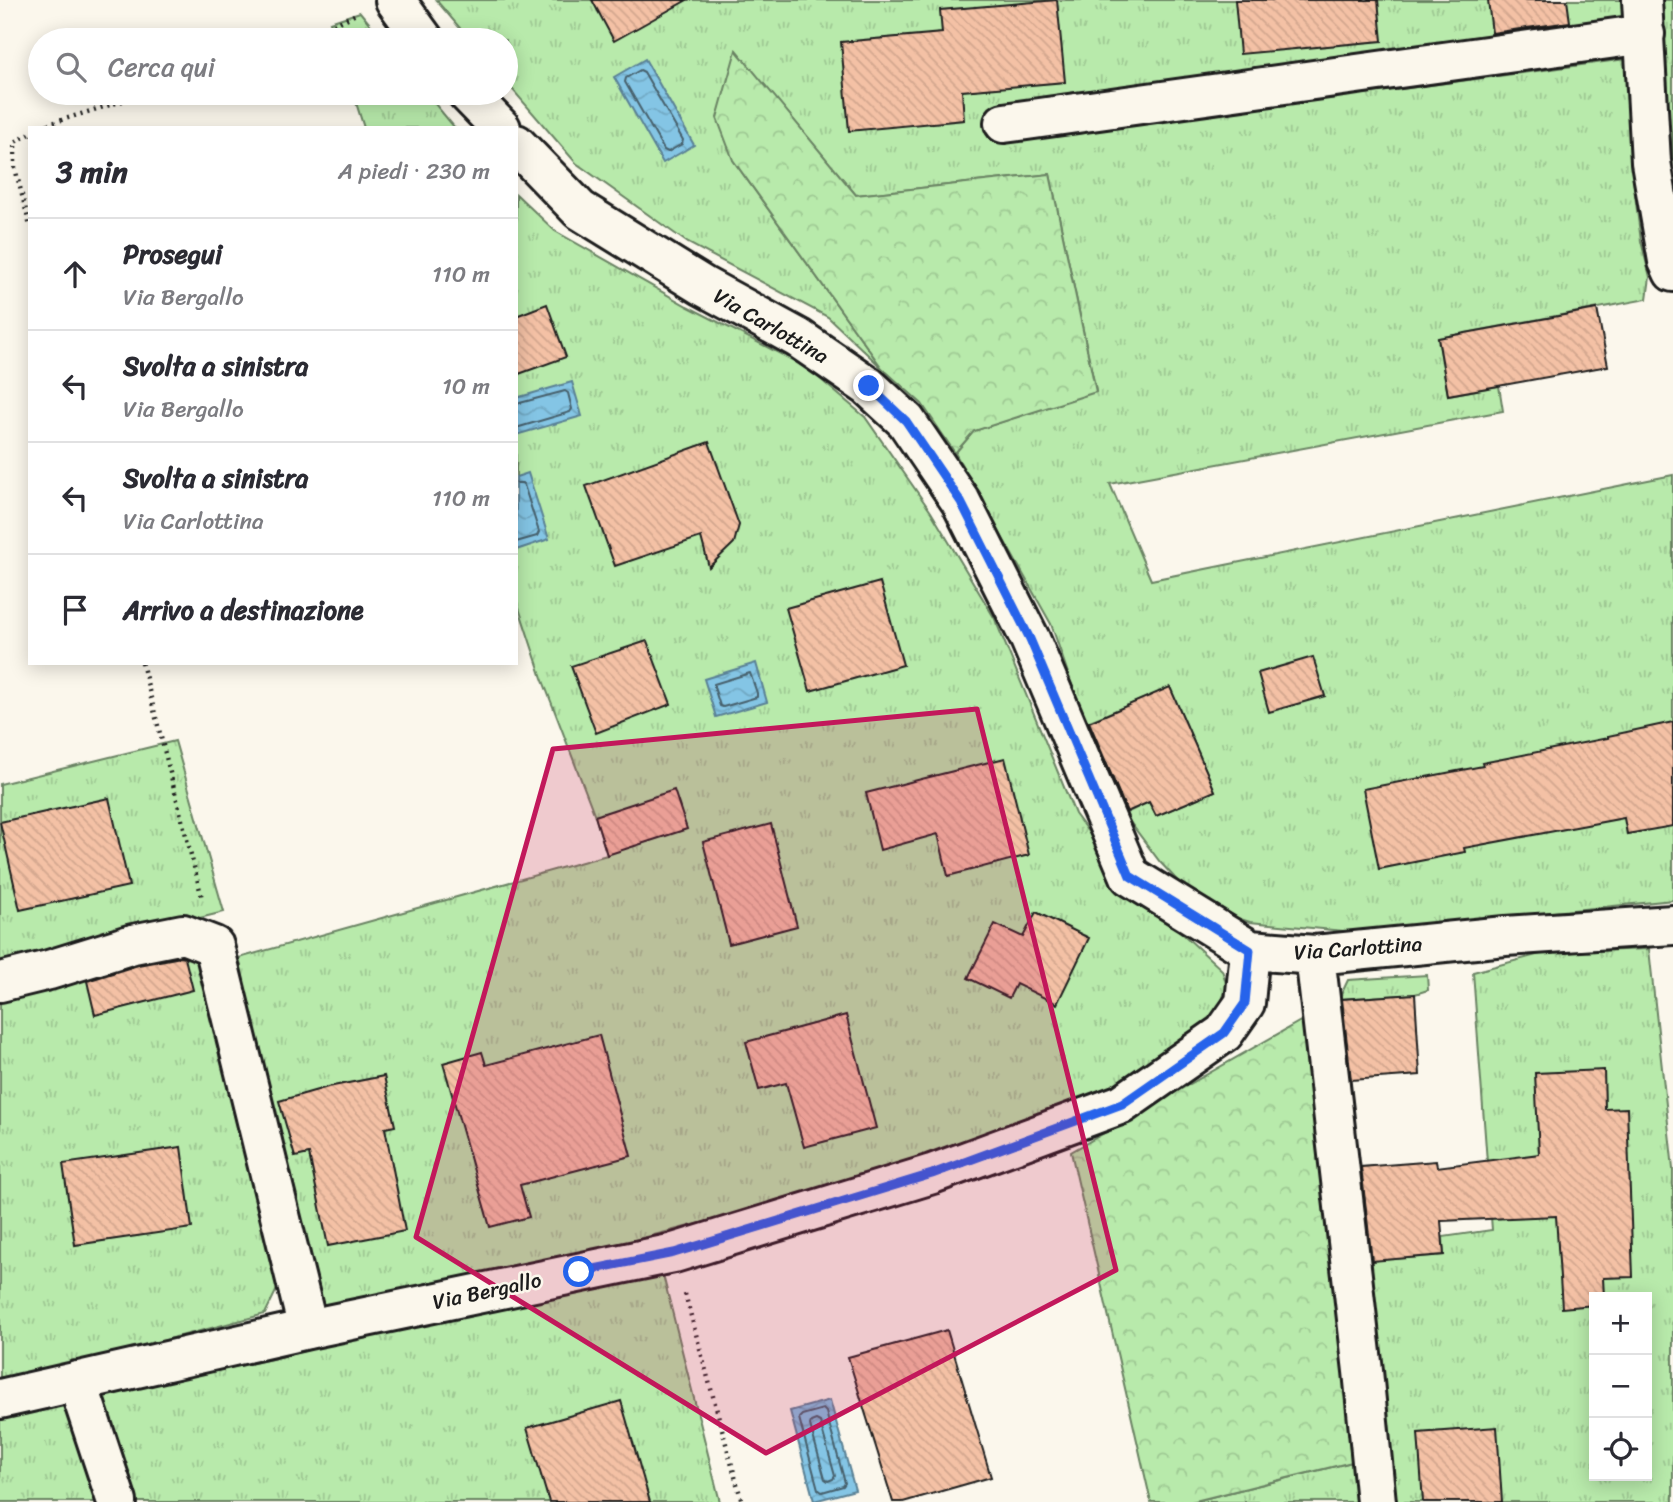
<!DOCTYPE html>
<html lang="it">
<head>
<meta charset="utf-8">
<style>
  body { margin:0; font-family:Sriracha,sans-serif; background:#f7f7f7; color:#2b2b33 }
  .controls { position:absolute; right:21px; bottom:21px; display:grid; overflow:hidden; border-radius:0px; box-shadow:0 4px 18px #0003 }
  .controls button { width:63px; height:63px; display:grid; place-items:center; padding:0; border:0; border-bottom:2px solid #e1e1e2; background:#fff; color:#2b2b33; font:35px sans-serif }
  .stop { position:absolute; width:21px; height:21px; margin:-16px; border:5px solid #2563eb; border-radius:50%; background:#fff }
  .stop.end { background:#2563eb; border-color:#fff; box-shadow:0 2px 7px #0008 }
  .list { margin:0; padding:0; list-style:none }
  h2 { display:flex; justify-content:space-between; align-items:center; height:91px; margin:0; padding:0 28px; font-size:30px }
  h2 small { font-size:23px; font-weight:400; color:#7c7c81 }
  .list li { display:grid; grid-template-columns:46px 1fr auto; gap:21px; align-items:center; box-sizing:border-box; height:112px; padding:0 28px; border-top:2px solid #e1e1e2 }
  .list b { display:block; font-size:26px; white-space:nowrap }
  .list p { margin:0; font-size:23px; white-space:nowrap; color:#7c7c81 }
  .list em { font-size:23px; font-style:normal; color:#7c7c81 }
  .icon { flex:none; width:38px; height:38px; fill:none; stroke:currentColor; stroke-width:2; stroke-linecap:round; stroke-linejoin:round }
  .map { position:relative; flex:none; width:1673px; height:1502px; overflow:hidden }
  .search { position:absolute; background:#fff; box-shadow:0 4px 18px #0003; left:28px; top:28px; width:490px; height:77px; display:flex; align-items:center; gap:18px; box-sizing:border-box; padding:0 24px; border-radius:38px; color:#7c7c81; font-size:26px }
  .panel { position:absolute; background:#fff; box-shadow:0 4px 18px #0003; left:28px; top:126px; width:490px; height:539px; border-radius:0px }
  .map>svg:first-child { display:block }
  .grass { fill:url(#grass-tufts); stroke:#6a8364; stroke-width:2; fill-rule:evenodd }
  .forest { fill:url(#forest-crowns); stroke:#6a8364; stroke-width:2 }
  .water { fill:url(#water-waves); stroke:#5a8195; stroke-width:2 }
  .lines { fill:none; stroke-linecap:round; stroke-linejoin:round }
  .shore { stroke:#46606c; stroke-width:2 }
  .building { fill:url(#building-back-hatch); stroke:#1c1c1c; stroke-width:2 }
  .street-casing { stroke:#1c1c1c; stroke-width:44 }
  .path { stroke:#1c1c1c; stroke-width:4.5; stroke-dasharray:2 5; stroke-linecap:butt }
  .street { stroke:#fbf7ec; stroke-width:38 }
  .route { stroke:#2563eb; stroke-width:9 }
  .marked { fill:#c2185b; fill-opacity:0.2; stroke:#c2185b; stroke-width:5; stroke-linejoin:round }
  .labels { text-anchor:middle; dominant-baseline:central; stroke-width:5; stroke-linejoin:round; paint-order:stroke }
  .street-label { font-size:21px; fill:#1c1c1c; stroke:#fbf7ec }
</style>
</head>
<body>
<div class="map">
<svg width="1673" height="1502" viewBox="0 0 1673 1502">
  <defs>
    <pattern id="grass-tufts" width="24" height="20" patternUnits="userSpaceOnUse" patternTransform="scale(1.75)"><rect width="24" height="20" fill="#b8eaab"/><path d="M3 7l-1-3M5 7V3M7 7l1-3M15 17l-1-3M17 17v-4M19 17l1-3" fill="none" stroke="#9ec893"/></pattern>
    <pattern id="forest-crowns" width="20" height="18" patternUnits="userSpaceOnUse" patternTransform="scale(1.75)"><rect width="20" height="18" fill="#b8eaab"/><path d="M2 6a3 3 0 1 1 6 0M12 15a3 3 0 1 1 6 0" fill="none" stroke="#9ec893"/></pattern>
    <pattern id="water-waves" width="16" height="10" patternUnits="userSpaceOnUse" patternTransform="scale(1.75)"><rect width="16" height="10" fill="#84c5e5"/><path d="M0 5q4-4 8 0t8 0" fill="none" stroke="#71a9c4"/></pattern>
    <pattern id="building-back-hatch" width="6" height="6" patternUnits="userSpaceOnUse" patternTransform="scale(1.75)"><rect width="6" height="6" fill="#f4c1a5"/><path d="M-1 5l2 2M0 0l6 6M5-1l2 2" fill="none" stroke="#d1a58d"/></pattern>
  </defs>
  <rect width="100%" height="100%" fill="#fbf7ec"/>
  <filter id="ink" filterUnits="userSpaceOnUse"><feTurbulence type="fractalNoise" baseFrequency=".0143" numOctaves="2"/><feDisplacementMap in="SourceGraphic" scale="14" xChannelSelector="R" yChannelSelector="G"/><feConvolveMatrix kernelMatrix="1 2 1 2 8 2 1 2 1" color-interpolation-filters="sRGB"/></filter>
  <g filter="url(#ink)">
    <path class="grass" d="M 436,0 L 1623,0 L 1625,23 L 1041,137 L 1626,59 L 1630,156 L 1641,241 L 1650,277 L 1647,299 L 1438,338 L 1448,395 L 1499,386 L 1503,411 L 1110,484 L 1151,580 L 1673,475 L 1673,900 L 1354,932 L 1250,922 L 1202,907 L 1160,862 L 1124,814 L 1149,802 L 1156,816 L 1215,791 L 1170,688 L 1085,723 L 1051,624 L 955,453 L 974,431 L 1096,391 L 1050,174 L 856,195 L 736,51 L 733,160 L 882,368 L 828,317 L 688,243 L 576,163 L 506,82 L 506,40 L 470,40 Z
      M 1663,0 L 1673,0 L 1673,171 L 1661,29 Z
      M 360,12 L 383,40 L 336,40 L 330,22 Z
      M 353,93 L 426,93 L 455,128 L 364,128 Z
      M 516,194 L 555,231 L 687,306 L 806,367 L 865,417 L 931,512 L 995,619 L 1075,814 L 1123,879 L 1222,970 L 1227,986 L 1216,1017 L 1124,1092 L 928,1161 L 744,1212 L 623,1243 L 319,1307 L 283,1181 L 239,958 L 607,855 L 595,816 L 542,678 L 516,599 Z
      M 175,741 L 224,912 L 0,967 L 0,784 Z
      M 1649,949 L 1673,1169 L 1673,1502 L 1191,1502 L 1360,1460 L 1392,1470 L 1364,1261 L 1444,1255 L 1443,1237 L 1492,1230 L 1473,972 L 1544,953 ZM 1594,1297 L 1647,1297 L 1647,1476 L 1594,1476 Z
      M 183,952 L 198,963 L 280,1283 L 265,1314 L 0,1383 L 0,1000 Z
      M 1427,975 L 1428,990 L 1415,994 L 1339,999 L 1348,980 Z
      M 662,1271 L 720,1502 L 0,1502 L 0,1420 L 103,1394 L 272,1359 L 404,1326 Z"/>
    <path class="forest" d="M 736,50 L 856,195 L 1050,174 L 1096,392 L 974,431 L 955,453 L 922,404 L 882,368 L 733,160 L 717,118 Z
      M 1304,1019 L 1360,1460 L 1191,1502 L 1151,1502 L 1071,1152 Z"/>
    <path class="water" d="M 645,59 L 694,145 L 663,163 L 614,77 Z
      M 572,382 L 582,416 L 516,435 L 516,398 Z
      M 528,473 L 549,539 L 516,550 L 516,477 Z
      M 756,663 L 767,702 L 716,717 L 704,679 Z
      M 830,1400 L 855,1490 L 814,1501 L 790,1411 Z"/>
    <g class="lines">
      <path class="shore" d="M 640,70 L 644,72 L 683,140 L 682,144 L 668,152 L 664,150 L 625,82 L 626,78 Z
        M 516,404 L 565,391 L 568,393 L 572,409 L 570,412 L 516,428
        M 516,483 L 522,483 L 524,485 L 539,532 L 537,536 L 516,542
        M 750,673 L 757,693 L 757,697 L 723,707 L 720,706 L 714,687 L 714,684 Z
        M 823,1409 L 826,1412 L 845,1483 L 843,1486 L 822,1492 L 818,1489 L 799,1418 L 802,1415 Z
        M 816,1420 L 820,1422 L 835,1476 L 833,1479 L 828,1481 L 825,1479 L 810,1425 L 811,1422 Z"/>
    </g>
    <path class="building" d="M 592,0 L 687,0 L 614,41 Z
      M 1057,0 L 1065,82 L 962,91 L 964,120 L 849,131 L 841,42 L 942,33 L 940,10 Z
      M 1235,0 L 1378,0 L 1382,41 L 1240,54 Z
      M 1488,0 L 1567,0 L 1570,22 L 1492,33 Z
      M 547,304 L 566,357 L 516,375 L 516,316 Z
      M 1597,309 L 1608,366 L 1448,395 L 1438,338 Z
      M 709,442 L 739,525 L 734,543 L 709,567 L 701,537 L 615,566 L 586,486 Z
      M 880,582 L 903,665 L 810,691 L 786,608 Z
      M 647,641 L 671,704 L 596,733 L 571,666 Z
      M 1313,657 L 1325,696 L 1269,712 L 1258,673 Z
      M 1170,687 L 1215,791 L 1156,816 L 1149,802 L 1127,812 L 1089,722 Z
      M 1673,722 L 1673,826 L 1627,834 L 1624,818 L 1464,848 L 1465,852 L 1379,869 L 1363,789 L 1483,766 L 1482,763 L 1608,738 L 1608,736 Z
      M 1005,758 L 1029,855 L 948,876 L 938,834 L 880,850 L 866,793 Z
      M 674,790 L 687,829 L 607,855 L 595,816 Z
      M 109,798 L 129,886 L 20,910 L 0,822 Z
      M 771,824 L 797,926 L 729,944 L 703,842 Z
      M 1036,912 L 1089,938 L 1057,1004 L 1016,984 L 1009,998 L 968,978 L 995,924 L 1023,937 Z
      M 181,957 L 185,958 L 193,990 L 95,1015 L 87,981 L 138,965 Z
      M 1415,994 L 1420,1075 L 1351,1080 L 1342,999 Z
      M 846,1015 L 876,1128 L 804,1147 L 786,1083 L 759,1090 L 746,1042 Z
      M 599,1035 L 631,1156 L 520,1185 L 529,1217 L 490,1227 L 443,1063 L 482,1052 L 486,1065 Z
      M 1604,1070 L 1605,1109 L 1627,1108 L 1633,1277 L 1603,1278 L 1604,1297 L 1594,1297 L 1594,1305 L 1562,1308 L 1556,1216 L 1441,1221 L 1444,1255 L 1372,1261 L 1361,1167 L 1436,1161 L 1437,1167 L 1539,1154 L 1535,1073 Z
      M 384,1076 L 395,1126 L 385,1128 L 405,1231 L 328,1246 L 309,1154 L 295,1157 L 279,1101 L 328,1087 Z
      M 181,1147 L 192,1228 L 75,1245 L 63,1164 Z
      M 947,1330 L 991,1477 L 903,1502 L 893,1502 L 848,1357 Z
      M 621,1401 L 650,1502 L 549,1502 L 527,1428 Z
      M 1497,1427 L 1502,1502 L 1423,1502 L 1418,1433 Z"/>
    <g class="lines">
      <g class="street-casing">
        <path id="street" d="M 395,0 L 424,40
          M 1642,0 L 1651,162 L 1668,261 L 1673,272
          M 467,93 L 501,128
          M 1004,123 L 1645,34
          M 516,144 L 580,210 L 703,286 L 798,338 L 868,386 L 906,421 L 961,502 L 1030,639 L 1130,876 L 1250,950 L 1315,955 L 1505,936 L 1673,925
          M 1315,955 L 1363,1371 L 1376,1502
          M 0,982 L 49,970 L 133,944 L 183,934 L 214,946 L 308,1329
          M 77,1381 L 117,1502
          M 0,1399 L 308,1329 L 674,1253 L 932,1174 L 1122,1104 L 1224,1033 L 1245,1003 L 1250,950"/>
      </g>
      <path class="path" d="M 302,40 L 358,13
        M 41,128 L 49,124 L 148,93
        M 30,134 L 15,142 L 15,168 L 30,226
        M 142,663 L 202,898
        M 685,1294 L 742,1502"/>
      <use href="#street" class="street"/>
    </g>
  </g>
  <g class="lines" filter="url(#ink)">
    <path class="route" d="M 579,1272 L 674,1253 L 932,1174 L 1122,1104 L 1224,1033 L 1245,1003 L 1250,950 L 1130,876 L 1030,639 L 961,502 L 906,421 L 869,386"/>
  </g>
  <path class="marked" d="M 977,709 L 1116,1270 L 766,1453 L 416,1237 L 553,749 Z"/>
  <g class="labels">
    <g class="street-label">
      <text transform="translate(771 326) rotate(30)">Via Carlottina</text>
      <text transform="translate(1358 948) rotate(-4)">Via Carlottina</text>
      <text transform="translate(487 1291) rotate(-12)">Via Bergallo</text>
    </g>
  </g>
</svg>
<div class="controls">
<button>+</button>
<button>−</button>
<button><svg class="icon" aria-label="locate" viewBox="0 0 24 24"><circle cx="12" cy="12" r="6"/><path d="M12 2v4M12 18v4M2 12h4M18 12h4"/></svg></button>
</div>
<div class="stop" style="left:579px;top:1272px"></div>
<div class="stop end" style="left:869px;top:386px"></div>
<div class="search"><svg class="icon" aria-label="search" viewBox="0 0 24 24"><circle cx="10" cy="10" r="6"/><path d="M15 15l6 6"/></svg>Cerca qui</div>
<section class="panel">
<h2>3 min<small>A piedi · 230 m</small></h2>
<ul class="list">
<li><svg class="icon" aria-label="ahead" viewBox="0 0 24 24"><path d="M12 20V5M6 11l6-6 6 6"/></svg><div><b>Prosegui</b><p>Via Bergallo</p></div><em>110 m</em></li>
<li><svg class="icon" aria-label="left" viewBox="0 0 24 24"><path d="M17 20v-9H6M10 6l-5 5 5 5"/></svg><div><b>Svolta a sinistra</b><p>Via Bergallo</p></div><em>10 m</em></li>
<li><svg class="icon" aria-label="left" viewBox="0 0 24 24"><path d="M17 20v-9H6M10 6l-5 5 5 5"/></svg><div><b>Svolta a sinistra</b><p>Via Carlottina</p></div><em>110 m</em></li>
<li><svg class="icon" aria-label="arrive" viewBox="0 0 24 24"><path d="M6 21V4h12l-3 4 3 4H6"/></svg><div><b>Arrivo a destinazione</b></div></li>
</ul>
</section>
</div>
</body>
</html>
